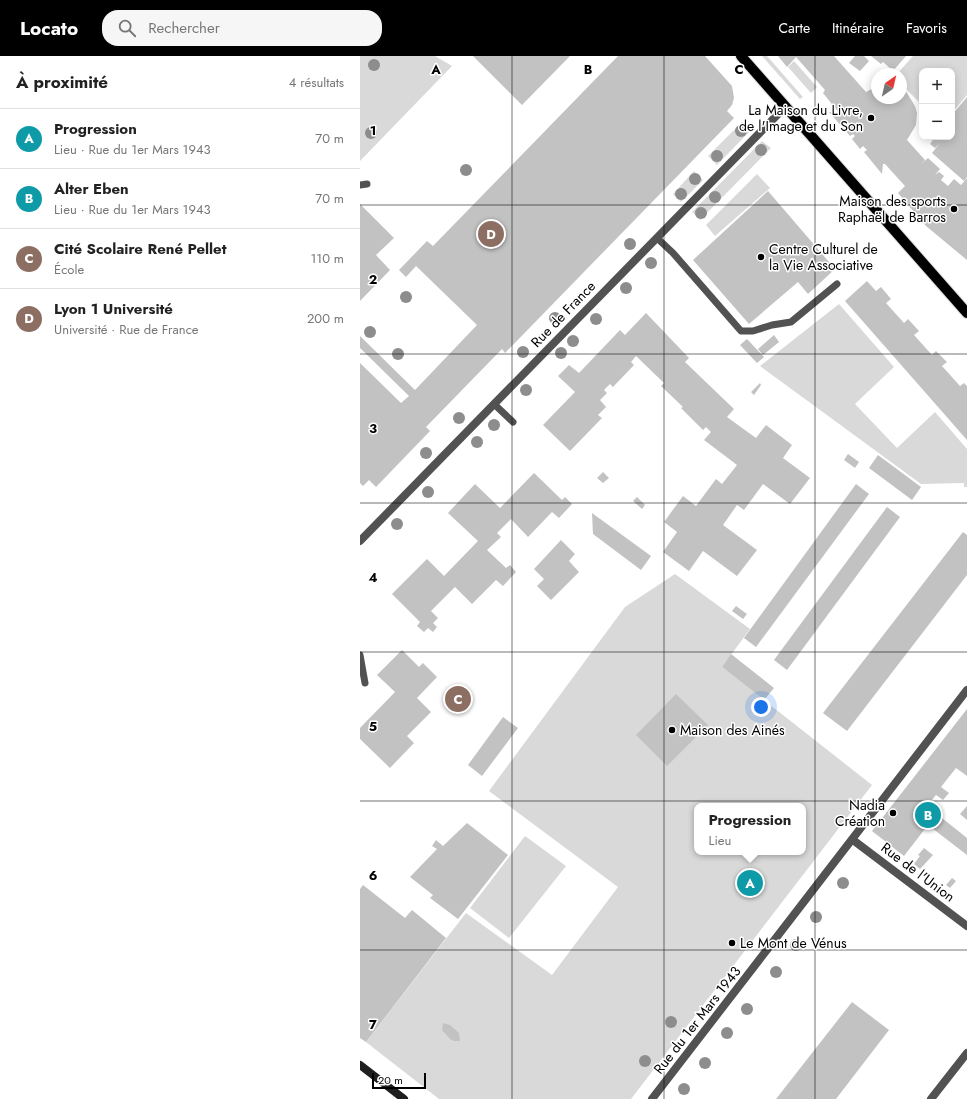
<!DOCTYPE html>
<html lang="fr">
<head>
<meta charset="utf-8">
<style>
  body { margin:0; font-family:Jost,sans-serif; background:#f6f6f6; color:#222 }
  .controls { position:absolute; right:12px; top:12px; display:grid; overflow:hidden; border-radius:8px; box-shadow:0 2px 10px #0003 }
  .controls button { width:36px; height:36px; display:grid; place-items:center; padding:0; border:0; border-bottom:1px solid #e0e0e0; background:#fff; color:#222; font:20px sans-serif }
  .compass { position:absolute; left:511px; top:12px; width:36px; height:36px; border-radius:50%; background:#fff; box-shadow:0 2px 10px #0003; rotate:34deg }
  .scale { position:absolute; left:12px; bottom:10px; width:54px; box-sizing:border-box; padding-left:4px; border:2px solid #000; border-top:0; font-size:11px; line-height:14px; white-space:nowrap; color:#000; -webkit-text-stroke:3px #fff; paint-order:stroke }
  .you { position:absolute; left:401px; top:651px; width:14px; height:14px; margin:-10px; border:3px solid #fff; border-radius:50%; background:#1a73e8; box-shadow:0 0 0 6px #1a73e833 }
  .badge { display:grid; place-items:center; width:26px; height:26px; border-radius:50%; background:#000; color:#fff; font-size:13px; font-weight:700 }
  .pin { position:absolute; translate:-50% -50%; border:2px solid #fff; box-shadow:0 1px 4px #0006 }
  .popup { position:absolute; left:334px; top:747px; width:112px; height:52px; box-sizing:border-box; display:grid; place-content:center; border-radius:8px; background:#fff; filter:drop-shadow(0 1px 3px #0005); font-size:13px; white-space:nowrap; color:#767676 }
  .popup b { font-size:15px; color:#222 }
  .popup::after { content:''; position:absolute; left:50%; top:100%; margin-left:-8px; border:8px solid transparent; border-top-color:#fff }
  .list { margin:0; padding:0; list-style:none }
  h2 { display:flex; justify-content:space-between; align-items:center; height:52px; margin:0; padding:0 16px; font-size:17px }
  h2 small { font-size:13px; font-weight:400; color:#767676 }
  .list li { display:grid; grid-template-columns:26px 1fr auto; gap:12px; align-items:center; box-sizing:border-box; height:60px; padding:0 16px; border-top:1px solid #e0e0e0 }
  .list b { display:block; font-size:15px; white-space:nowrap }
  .list p { margin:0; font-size:13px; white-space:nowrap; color:#767676 }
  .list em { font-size:13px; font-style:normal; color:#767676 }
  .icon { flex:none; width:22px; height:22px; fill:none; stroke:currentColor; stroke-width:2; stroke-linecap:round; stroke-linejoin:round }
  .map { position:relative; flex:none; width:607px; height:1043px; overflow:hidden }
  header { display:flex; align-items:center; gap:24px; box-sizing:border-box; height:56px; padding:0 20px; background:#000; color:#fff }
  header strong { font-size:19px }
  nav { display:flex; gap:22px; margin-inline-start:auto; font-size:14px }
  .search { width:280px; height:36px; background:#f6f6f6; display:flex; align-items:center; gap:10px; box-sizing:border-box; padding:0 14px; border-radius:16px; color:#767676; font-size:15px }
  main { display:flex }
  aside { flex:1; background:#fff }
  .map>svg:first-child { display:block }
  .green { fill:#d9d9d9; fill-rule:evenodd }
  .building { fill:#c2c2c2 }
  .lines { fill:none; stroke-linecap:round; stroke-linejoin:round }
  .primary-casing { stroke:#dbdbdb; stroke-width:12 }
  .service { stroke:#525252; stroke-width:7 }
  .minor { stroke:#525252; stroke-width:8 }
  .tertiary { stroke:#525252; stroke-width:8 }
  .secondary { stroke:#1f1f1f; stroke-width:8 }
  .primary { stroke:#000; stroke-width:10 }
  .tree { fill:#8d8d8d }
  .grid { fill:none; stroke:#000; stroke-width:1; stroke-opacity:0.55 }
  .poi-dot { fill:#000; stroke:#fff; stroke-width:1.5 }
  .labels { text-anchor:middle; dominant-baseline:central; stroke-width:3; stroke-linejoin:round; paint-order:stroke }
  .poi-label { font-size:14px; fill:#000; stroke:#fff; text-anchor:end }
  .street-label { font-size:14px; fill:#000; stroke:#fff }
  .grid-label { font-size:13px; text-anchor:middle; font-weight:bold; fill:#000; stroke:#fff; stroke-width:3; stroke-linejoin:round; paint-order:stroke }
</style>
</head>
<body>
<header>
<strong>Locato</strong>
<div class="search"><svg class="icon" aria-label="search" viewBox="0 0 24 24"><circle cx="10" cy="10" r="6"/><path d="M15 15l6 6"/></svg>Rechercher</div>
<nav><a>Carte</a><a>Itinéraire</a><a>Favoris</a></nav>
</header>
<main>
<aside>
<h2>À proximité<small>4 résultats</small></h2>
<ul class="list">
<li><span class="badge" style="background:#0f9aa8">A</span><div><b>Progression</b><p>Lieu · Rue du 1er Mars 1943</p></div><em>70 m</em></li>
<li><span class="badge" style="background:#0f9aa8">B</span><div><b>Alter Eben</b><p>Lieu · Rue du 1er Mars 1943</p></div><em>70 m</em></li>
<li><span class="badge" style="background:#8d6e63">C</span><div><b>Cité Scolaire René Pellet</b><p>École</p></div><em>110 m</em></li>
<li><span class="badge" style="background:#8d6e63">D</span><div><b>Lyon 1 Université</b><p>Université · Rue de France</p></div><em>200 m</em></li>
</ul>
</aside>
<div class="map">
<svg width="607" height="1043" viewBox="0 0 607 1043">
  <rect width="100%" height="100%" fill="#fff"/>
  <path class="green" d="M 0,0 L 75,0 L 92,10 L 0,105 Z
    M 402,0 L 407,0 L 443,41 L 440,43 Z
    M 553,0 L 607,0 L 607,39 L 592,57 L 592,15 L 562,15 L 562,49 L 541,28 L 541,18 L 537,18 Z
    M 434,5 L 457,31 L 451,37 L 428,11 Z
    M 382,66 L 391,74 L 357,109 L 348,100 Z
    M 402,85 L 411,92 L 340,164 L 332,156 Z
    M 334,115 L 343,124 L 321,146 L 313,138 Z
    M 397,118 L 410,132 L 355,180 L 346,169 Z
    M 479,248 L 534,311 L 495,348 L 537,392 L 575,356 L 607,393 L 607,431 L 604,431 L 604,427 L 561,428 L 400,310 Z
    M 315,518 L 390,573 L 362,611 L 512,729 L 271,1043 L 79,1043 L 6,986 L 106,857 L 192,919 L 258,831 L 129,735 L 265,551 ZM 337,750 L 443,750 L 443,796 L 337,796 Z
    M 165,780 L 206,810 L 149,882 L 110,852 Z"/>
  <path class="building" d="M 113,0 L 210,0 L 162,49 Z
    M 258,0 L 345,0 L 372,30 L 374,42 L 372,49 L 367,55 L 374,62 L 145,297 L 142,293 L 103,333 L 66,371 L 70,375 L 16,431 L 9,424 L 3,430 L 0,427 L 0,307 L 41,347 L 49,340 L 0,292 L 0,280 L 55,334 L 117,269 L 56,210 L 46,221 L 39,214 L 67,185 L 73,190 Z
    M 418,0 L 474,0 L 506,36 L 517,30 L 517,42 L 541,42 L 541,33 L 547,37 L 555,50 L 557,57 L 556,69 L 547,84 L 565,104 L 561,108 L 568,102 L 580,113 L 575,119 L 579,116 L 584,120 L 581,124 L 588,130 L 594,123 L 601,129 L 607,122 L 607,204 L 566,170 L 538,137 L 545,130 L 525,108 L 523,108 L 522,118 L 504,96 L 507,94 L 503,90 L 500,93 L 492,83 L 495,80 L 493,78 L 490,80 L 469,56 L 479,57 L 463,37 L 465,34 L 436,1 L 427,11 Z
    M 495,0 L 504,0 L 509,5 L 500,15 L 489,7 Z
    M 511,0 L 546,0 L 533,15 L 523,6 L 521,8 Z
    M 607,41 L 607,121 L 604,125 L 572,97 L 580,87 L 575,92 L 570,88 L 574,82 L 573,81 L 592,81 L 592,59 Z
    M 408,135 L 475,213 L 448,238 L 438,226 L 389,268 L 333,204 Z
    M 0,148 L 34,182 L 16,199 L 30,214 L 0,245 Z
    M 507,225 L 516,235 L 521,231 L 531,243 L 526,247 L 544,267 L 548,263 L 559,275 L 554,279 L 572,299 L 576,295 L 587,306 L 582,310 L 600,330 L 604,327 L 607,330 L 607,384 L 485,245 Z
    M 286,257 L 329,302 L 325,306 L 374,353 L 367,361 L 396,382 L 406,369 L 432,389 L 423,402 L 450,422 L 430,448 L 403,428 L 384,454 L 377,449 L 363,469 L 397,494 L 377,520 L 343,495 L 329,515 L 303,496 L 317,476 L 304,466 L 323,440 L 336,450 L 356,423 L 362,428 L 377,409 L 344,384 L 351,376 L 346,371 L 343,374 L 321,352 L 323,351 L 301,330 L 304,327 L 276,300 L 271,306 L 274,309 L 253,331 L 250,328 L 244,334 L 247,337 L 240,344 L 246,351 L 238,359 L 242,362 L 210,395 L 183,369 L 215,336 L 198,320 L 209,309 L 219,317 L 260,274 L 265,279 Z
    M 414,279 L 419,286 L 403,299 L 398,293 Z
    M 387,283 L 404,301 L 397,307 L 380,289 Z
    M 400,327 L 401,329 L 394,339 L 391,336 Z
    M 488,398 L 499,406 L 495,412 L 484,404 Z
    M 518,399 L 561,431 L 552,444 L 509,412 Z
    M 243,416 L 249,422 L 243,427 L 237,422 Z
    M 174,417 L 202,444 L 205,441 L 212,448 L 199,462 L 192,456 L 168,481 L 151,463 L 137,477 L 141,481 L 127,494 L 146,512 L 150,509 L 156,516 L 143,530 L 136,524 L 112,548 L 95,531 L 71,555 L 78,562 L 73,567 L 77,571 L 73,576 L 68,572 L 64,576 L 57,570 L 60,566 L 32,538 L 67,503 L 84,520 L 118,485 L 88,457 L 115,428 L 140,452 Z
    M 496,428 L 509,438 L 396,591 L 384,582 Z
    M 277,441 L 285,449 L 282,453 L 273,445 Z
    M 527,451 L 540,461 L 427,614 L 414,604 Z
    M 232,457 L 291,500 L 281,514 L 233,478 Z
    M 603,476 L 607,479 L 607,519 L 487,675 L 463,657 Z
    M 201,484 L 215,498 L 209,505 L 219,516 L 191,544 L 177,530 L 184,523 L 174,513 Z
    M 376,550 L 387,558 L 383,563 L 372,555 Z
    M 42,594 L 59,611 L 63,607 L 77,621 L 57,642 L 71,656 L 47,680 L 54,687 L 30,712 L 0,683 L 0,672 L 35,636 L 17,619 Z
    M 371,598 L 414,632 L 404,644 L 362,611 Z
    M 316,638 L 348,669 L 307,710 L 276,679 Z
    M 607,653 L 607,720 L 596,712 L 581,731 L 589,737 L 583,744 L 576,739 L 567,750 L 607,782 L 607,799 L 568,769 L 544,800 L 512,775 Z
    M 143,661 L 158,672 L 122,720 L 108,709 Z
    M 607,750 L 607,764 L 600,758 Z
    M 107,767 L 148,799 L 98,863 L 70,842 L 73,839 L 50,821 L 77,793 L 72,790 L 76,784 L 83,790 Z
    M 564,792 L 573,799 L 560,813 L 554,808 L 560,800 L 558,799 Z
    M 592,822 L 596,825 L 590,832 L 586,829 Z
    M 3,829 L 45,862 L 52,854 L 86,882 L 6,986 L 0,982 L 0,833 Z
    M 492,946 L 529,974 L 476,1043 L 416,1043 Z
    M 83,967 L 90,969 L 99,977 L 100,985 L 94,985 L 90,983 L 82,974 Z"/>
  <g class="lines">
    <g class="primary-casing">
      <path id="primary" d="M 381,0 L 607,257"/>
    </g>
    <path class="service" d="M 0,129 L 7,128
      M 297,182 L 313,197 L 381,275 L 393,275 L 412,269 L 431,266 L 477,228
      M 134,348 L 153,366
      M 0,599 L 5,627"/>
    <path class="minor" d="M 0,485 L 426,50
      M 493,784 L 607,870
      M 571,1043 L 607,997"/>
    <path class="tertiary" d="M 292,1043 L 607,634"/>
    <path class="secondary" d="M 0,1009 L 44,1043"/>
    <use href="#primary" class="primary"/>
  </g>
  <g class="tree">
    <circle cx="14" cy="9" r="6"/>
    <circle cx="381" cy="75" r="6"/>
    <circle cx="11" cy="77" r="6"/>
    <circle cx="401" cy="94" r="6"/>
    <circle cx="357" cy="100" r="6"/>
    <circle cx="106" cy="114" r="6"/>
    <circle cx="335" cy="123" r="6"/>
    <circle cx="321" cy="138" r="6"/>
    <circle cx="355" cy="141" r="6"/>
    <circle cx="341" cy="157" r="6"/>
    <circle cx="270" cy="188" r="6"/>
    <circle cx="291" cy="207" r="6"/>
    <circle cx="266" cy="232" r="6"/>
    <circle cx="46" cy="241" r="6"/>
    <circle cx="195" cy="262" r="6"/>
    <circle cx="236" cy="263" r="6"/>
    <circle cx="10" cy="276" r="6"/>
    <circle cx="213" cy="285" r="6"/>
    <circle cx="163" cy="296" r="6"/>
    <circle cx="201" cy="297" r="6"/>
    <circle cx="38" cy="298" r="6"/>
    <circle cx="166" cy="334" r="6"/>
    <circle cx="99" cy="362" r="6"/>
    <circle cx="134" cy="369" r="6"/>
    <circle cx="117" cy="386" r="6"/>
    <circle cx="66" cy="397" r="6"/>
    <circle cx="68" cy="436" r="6"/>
    <circle cx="37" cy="468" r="6"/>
    <circle cx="483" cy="827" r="6"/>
    <circle cx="456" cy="861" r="6"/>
    <circle cx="436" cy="889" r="6"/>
    <circle cx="416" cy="916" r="6"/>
    <circle cx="387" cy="953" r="6"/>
    <circle cx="311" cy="966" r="6"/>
    <circle cx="367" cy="977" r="6"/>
    <circle cx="285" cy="1005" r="6"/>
    <circle cx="345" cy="1007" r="6"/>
    <circle cx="324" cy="1033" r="6"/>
  </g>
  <path class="grid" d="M 152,0 L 152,1043M 304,0 L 304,1043M 455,0 L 455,1043M 0,149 L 607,149M 0,298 L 607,298M 0,447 L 607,447M 0,596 L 607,596M 0,745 L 607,745M 0,894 L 607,894"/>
  <g class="poi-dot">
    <circle cx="511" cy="62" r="4"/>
    <circle cx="594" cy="153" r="4"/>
    <circle cx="401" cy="201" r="4"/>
    <circle cx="312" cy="674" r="4"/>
    <circle cx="533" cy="757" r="4"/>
    <circle cx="372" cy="887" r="4"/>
  </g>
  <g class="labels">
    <g class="poi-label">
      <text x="503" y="54">La Maison du Livre,<tspan x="503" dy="16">de l'Image et du Son</tspan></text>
      <text x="586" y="145">Maison des sports<tspan x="586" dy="16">Raphaël de Barros</tspan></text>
      <text x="409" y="193" text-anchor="start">Centre Culturel de<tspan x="409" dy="16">la Vie Associative</tspan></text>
      <text x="320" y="674" text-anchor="start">Maison des Ainés</text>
      <text x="525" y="749">Nadia<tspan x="525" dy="16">Création</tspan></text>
      <text x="380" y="887" text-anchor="start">Le Mont de Vénus</text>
    </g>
    <g class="street-label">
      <text transform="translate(203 258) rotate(-46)">Rue de France</text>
      <text transform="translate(558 816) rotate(37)">Rue de l'Union</text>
      <text transform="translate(337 964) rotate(-52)">Rue du 1er Mars 1943</text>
    </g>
  </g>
  <g class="grid-label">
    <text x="76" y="18">A</text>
    <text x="228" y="18">B</text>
    <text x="379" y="18">C</text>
    <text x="13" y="79">1</text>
    <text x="13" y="228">2</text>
    <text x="13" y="377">3</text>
    <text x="13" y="526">4</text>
    <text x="13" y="675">5</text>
    <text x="13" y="824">6</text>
    <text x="13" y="973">7</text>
  </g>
</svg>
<div class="controls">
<button>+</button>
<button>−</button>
</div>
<svg class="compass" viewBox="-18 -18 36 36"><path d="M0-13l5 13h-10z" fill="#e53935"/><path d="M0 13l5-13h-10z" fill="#767676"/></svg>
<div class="scale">20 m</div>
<div class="you"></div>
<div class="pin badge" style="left:390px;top:827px;background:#0f9aa8">A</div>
<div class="popup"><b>Progression</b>Lieu</div>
<div class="pin badge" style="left:568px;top:759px;background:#0f9aa8">B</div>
<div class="pin badge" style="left:98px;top:643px;background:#8d6e63">C</div>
<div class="pin badge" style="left:131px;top:178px;background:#8d6e63">D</div>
</div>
</main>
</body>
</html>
